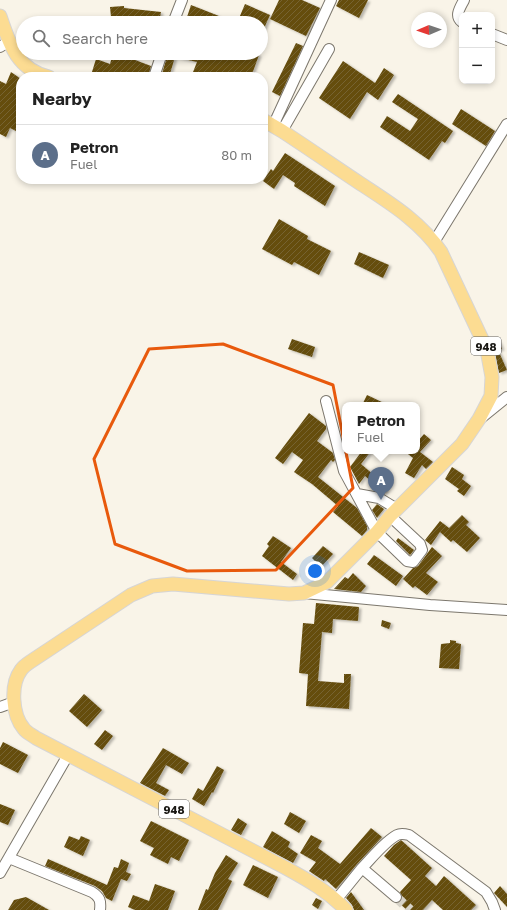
<!DOCTYPE html>
<html lang="en">
<head>
<meta charset="utf-8">
<style>
  body { margin:0; font-family:"Golos Text",sans-serif; background:#f6f6f6; color:#222 }
  .controls { position:absolute; right:12px; top:12px; display:grid; overflow:hidden; border-radius:8px; box-shadow:0 2px 6px #0003 }
  .controls button { width:36px; height:36px; display:grid; place-items:center; padding:0; border:0; border-bottom:1px solid #e0e0e0; background:#fff; color:#222; font:20px sans-serif }
  .compass { position:absolute; left:411px; top:12px; width:36px; height:36px; border-radius:50%; background:#fff; box-shadow:0 2px 6px #0003; rotate:268deg }
  .you { position:absolute; left:315px; top:571px; width:14px; height:14px; margin:-10px; border:3px solid #fff; border-radius:50%; background:#1a73e8; box-shadow:0 0 0 6px #1a73e833 }
  .badge { display:grid; place-items:center; width:26px; height:26px; border-radius:50%; background:#2563eb; color:#fff; font-size:13px; font-weight:700 }
  .pin { position:absolute; translate:-50% -33px; filter:drop-shadow(0 1px 2px #0008) }
  .pin::after { content:''; position:absolute; top:21px; width:14px; height:12px; background:inherit; clip-path:polygon(0 0,100% 0,50% 100%) }
  .popup { position:absolute; left:342px; top:402px; width:78px; height:52px; box-sizing:border-box; display:grid; place-content:center; border-radius:8px; background:#fff; filter:drop-shadow(0 1px 3px #0005); font-size:13px; white-space:nowrap; color:#767676 }
  .popup b { font-size:15px; color:#222 }
  .popup::after { content:''; position:absolute; left:50%; top:100%; margin-left:-8px; border:8px solid transparent; border-top-color:#fff }
  .list { margin:0; padding:0; list-style:none }
  h2 { display:flex; justify-content:space-between; align-items:center; height:52px; margin:0; padding:0 16px; font-size:17px }
  h2 small { font-size:13px; font-weight:400; color:#767676 }
  .list li { display:grid; grid-template-columns:26px 1fr auto; gap:12px; align-items:center; box-sizing:border-box; height:60px; padding:0 16px; border-top:1px solid #e0e0e0 }
  .list b { display:block; font-size:15px; white-space:nowrap }
  .list p { margin:0; font-size:13px; white-space:nowrap; color:#767676 }
  .list em { font-size:13px; font-style:normal; color:#767676 }
  .icon { flex:none; width:22px; height:22px; fill:none; stroke:currentColor; stroke-width:2; stroke-linecap:round; stroke-linejoin:round }
  .map { position:relative; flex:none; width:507px; height:910px; overflow:hidden }
  .search { position:absolute; background:#fff; box-shadow:0 2px 6px #0003; left:16px; top:16px; width:252px; height:44px; display:flex; align-items:center; gap:10px; box-sizing:border-box; padding:0 14px; border-radius:22px; color:#767676; font-size:15px }
  .panel { position:absolute; background:#fff; box-shadow:0 2px 6px #0003; left:16px; top:72px; width:252px; height:112px; border-radius:16px }
  .map>svg:first-child { display:block }
  .building { fill:url(#building-hatch); filter:url(#shadow) }
  .lines { fill:none; stroke-linecap:round; stroke-linejoin:round }
  .minor-tunnel { stroke:#d7d3c8; stroke-width:10; stroke-dasharray:10 5; stroke-linecap:butt }
  .minor-casing { stroke:#7c776d; stroke-width:12 }
  .major-casing { stroke:#d6d5d5; stroke-width:15 }
  .minor { stroke:#fff; stroke-width:10 }
  .major { stroke:#fcdc92; stroke-width:13 }
  .marked { fill:none; stroke:#e8590c; stroke-width:3; stroke-linejoin:round }
  .labels { text-anchor:middle; dominant-baseline:central; stroke-width:4; stroke-linejoin:round; paint-order:stroke }
  .shield { fill:#fff; stroke:#5e5d5a; stroke-width:1 }
  .shield-label { font-size:11px; font-weight:bold; fill:#191713 }
</style>
</head>
<body>
<div class="map">
<svg width="507" height="910" viewBox="0 0 507 910">
  <defs>
    <pattern id="building-hatch" width="6" height="6" patternUnits="userSpaceOnUse"><rect width="6" height="6" fill="#654d10"/><path d="M-1 1l2-2M0 6l6-6M5 7l2-2" fill="none" stroke="#766332"/></pattern>
    <filter id="shadow"><feDropShadow dx="2.5" dy="1.5" stdDeviation="1" flood-color="#0004"/></filter>
  </defs>
  <rect width="100%" height="100%" fill="#f9f4e8"/>
  <path class="building" d="M 279,0 L 302,0 L 320,8 L 306,36 L 270,19 Z
    M 339,0 L 368,0 L 359,18 L 336,6 Z
    M 245,4 L 270,15 L 261,35 L 261,23 L 237,23 Z
    M 191,5 L 219,16 L 217,23 L 193,23 L 186,20 Z
    M 124,6 L 124,8 L 161,12 L 159,23 L 135,23 L 136,21 L 126,20 L 126,16 L 111,17 L 110,7 Z
    M 296,43 L 303,46 L 280,96 L 272,92 Z
    M 113,53 L 137,53 L 135,60 L 151,66 L 148,77 L 96,77 L 91,75 L 96,59 L 110,64 Z
    M 168,53 L 254,53 L 259,55 L 251,77 L 238,73 L 236,77 L 191,77 L 197,62 L 175,57 L 169,77 L 161,77 Z
    M 343,61 L 375,83 L 384,68 L 394,75 L 378,100 L 367,92 L 350,119 L 319,98 Z
    M 11,72 L 21,79 L 21,105 L 17,115 L 21,117 L 21,126 L 18,132 L 10,128 L 6,137 L 0,134 L 0,81 L 6,84 Z
    M 398,94 L 453,131 L 445,143 L 442,141 L 429,160 L 380,127 L 387,116 L 410,131 L 418,119 L 392,102 Z
    M 461,109 L 495,131 L 486,146 L 452,124 Z
    M 285,153 L 335,186 L 325,206 L 294,186 L 295,183 L 283,175 L 274,189 L 263,181 L 271,169 L 273,171 Z
    M 279,219 L 308,236 L 307,239 L 331,251 L 319,275 L 294,262 L 292,265 L 262,249 Z
    M 359,252 L 389,265 L 383,278 L 354,264 Z
    M 292,339 L 315,347 L 312,357 L 288,349 Z
    M 499,341 L 502,349 L 498,350 L 507,370 L 499,373 L 493,344 Z
    M 367,395 L 388,405 L 362,405 Z
    M 309,413 L 326,426 L 326,429 L 317,441 L 333,453 L 335,460 L 333,462 L 331,460 L 318,477 L 357,508 L 367,526 L 367,530 L 362,536 L 333,512 L 338,506 L 312,484 L 294,472 L 303,460 L 292,452 L 283,464 L 275,458 Z
    M 424,434 L 431,440 L 420,452 L 433,462 L 426,469 L 422,465 L 414,478 L 405,473 L 413,458 L 408,454 L 411,451 L 417,451 L 417,442 Z
    M 362,451 L 371,451 L 361,464 L 375,476 L 371,481 L 365,476 L 359,484 L 350,467 Z
    M 452,467 L 464,475 L 462,479 L 471,486 L 464,496 L 457,491 L 459,489 L 445,479 Z
    M 380,484 L 387,490 L 384,493 L 375,490 Z
    M 377,504 L 384,509 L 377,518 L 372,510 Z
    M 462,515 L 469,522 L 466,525 L 480,538 L 467,552 L 453,540 L 451,542 L 440,532 L 431,545 L 425,540 L 440,521 L 449,528 Z
    M 273,536 L 291,548 L 281,562 L 297,574 L 293,580 L 262,556 L 269,546 L 267,544 Z
    M 398,538 L 414,550 L 410,555 L 396,541 Z
    M 323,546 L 333,554 L 321,567 L 312,558 Z
    M 432,547 L 442,556 L 426,573 L 438,582 L 427,595 L 415,586 L 413,588 L 403,579 L 413,568 L 418,566 Z
    M 374,555 L 403,576 L 396,586 L 367,564 Z
    M 353,573 L 366,586 L 361,592 L 334,589 L 345,577 L 348,579 Z
    M 316,603 L 359,607 L 358,621 L 333,619 L 332,633 L 322,632 L 318,681 L 344,683 L 344,674 L 351,674 L 349,709 L 306,706 L 308,674 L 299,673 L 303,623 L 314,624 Z
    M 382,620 L 391,623 L 389,629 L 381,626 Z
    M 450,640 L 456,641 L 456,643 L 461,644 L 459,669 L 439,668 L 441,644 L 450,643 Z
    M 84,694 L 102,710 L 87,727 L 69,711 Z
    M 105,730 L 113,736 L 102,750 L 94,744 Z
    M 3,742 L 28,755 L 18,773 L 0,764 L 0,748 Z
    M 163,748 L 189,763 L 182,774 L 166,765 L 156,783 L 169,790 L 165,796 L 140,783 Z
    M 217,766 L 224,770 L 213,793 L 212,792 L 204,806 L 192,799 L 198,788 L 203,791 Z
    M 0,804 L 15,810 L 8,825 L 0,822 Z
    M 290,812 L 306,821 L 299,833 L 284,824 Z
    M 238,818 L 247,824 L 241,835 L 231,830 Z
    M 151,821 L 189,840 L 179,861 L 171,857 L 168,864 L 150,855 L 154,848 L 140,841 Z
    M 371,828 L 382,837 L 357,864 L 336,889 L 325,879 L 324,881 L 309,871 L 316,862 L 300,853 L 311,835 L 322,841 L 318,848 L 340,864 Z
    M 272,831 L 290,842 L 288,847 L 298,854 L 293,863 L 263,847 Z
    M 69,836 L 79,840 L 81,836 L 90,840 L 83,856 L 64,847 Z
    M 401,840 L 432,868 L 425,876 L 436,886 L 444,876 L 476,905 L 471,910 L 443,910 L 432,900 L 423,910 L 407,910 L 399,903 L 402,898 L 400,892 L 411,880 L 384,856 L 394,845 Z
    M 226,855 L 238,863 L 228,879 L 232,881 L 218,910 L 198,910 L 206,889 L 208,890 L 215,873 Z
    M 48,859 L 107,885 L 114,867 L 118,868 L 121,859 L 129,863 L 126,872 L 131,874 L 127,881 L 121,879 L 112,901 L 106,898 L 102,891 L 95,886 L 45,866 Z
    M 253,865 L 278,877 L 268,898 L 243,885 Z
    M 155,884 L 175,891 L 168,910 L 135,910 L 128,907 L 133,895 L 149,901 Z
    M 500,886 L 507,894 L 507,907 L 494,893 Z
    M 351,892 L 359,903 L 364,910 L 354,910 L 352,905 L 346,898 Z
    M 26,897 L 49,910 L 8,910 L 14,900 Z
    M 316,898 L 322,901 L 318,909 L 312,905 Z"/>
  <g class="lines">
    <path class="minor-tunnel" d="M 396,897 L 410,910"/>
    <g class="minor-casing">
      <path id="minor" d="M 462,22 C 454,16 460,8 464,0
        M 173,23 L 182,0
        M 492,34 L 507,40
        M 0,47 L 8,42
        M 154,77 L 162,53
        M 273,126 L 331,0
        M 282,131 L 329,49
        M 434,242 L 507,124
        M 326,401 L 344,471 L 377,532 L 407,561 L 413,562 L 422,550 L 420,544 L 390,516
        M 481,418 L 507,397
        M 357,494 L 379,498 L 397,509
        M 304,593 L 430,605 L 507,610
        M 0,707 L 14,702
        M 9,858 L 92,892 C 100,897 101,901 100,910
        M 362,868 C 371,859 385,841 397,835 C 401,833 405,834 409,835 L 486,892 L 492,902 L 495,910
        M 0,873 L 68,755
        M 336,900 L 362,868 L 396,897"/>
    </g>
    <g class="major-casing">
      <path id="major" d="M 0,16 C 9,43 17,70 49,77
        M 263,120 L 282,131 C 308,148 334,166 361,184 C 390,203 421,222 441,252 L 487,350 L 492,377 L 491,396 L 479,419 L 462,444 L 390,516 L 377,532 L 327,582 L 304,593 L 289,594 L 173,584 L 152,586 L 131,595 L 30,662 C 27,664 23,667 21,670 C 10,685 12,715 24,729 C 27,733 32,735 36,738 L 286,868 C 308,880 329,892 346,910"/>
    </g>
    <use href="#minor" class="minor"/>
    <use href="#major" class="major"/>
  </g>
  <path class="marked" d="M 223,344 L 333,385 L 353,488 L 276,570 L 187,571 L 115,544 L 94,459 L 149,349 Z"/>
  <g class="labels">
    <g class="shield">
      <rect x="471" y="337" width="30" height="18" rx="3"/>
      <rect x="159" y="800" width="30" height="18" rx="3"/>
    </g>
    <g class="shield-label">
      <text x="486" y="346">948</text>
      <text x="174" y="809">948</text>
    </g>
  </g>
</svg>
<div class="controls">
<button>+</button>
<button>−</button>
</div>
<svg class="compass" viewBox="-18 -18 36 36"><path d="M0-13l5 13h-10z" fill="#e53935"/><path d="M0 13l5-13h-10z" fill="#767676"/></svg>
<div class="you"></div>
<div class="pin badge" style="left:381px;top:500px;background:#5c6f8a">A</div>
<div class="popup"><b>Petron</b>Fuel</div>
<div class="search"><svg class="icon" aria-label="search" viewBox="0 0 24 24"><circle cx="10" cy="10" r="6"/><path d="M15 15l6 6"/></svg>Search here</div>
<section class="panel">
<h2>Nearby<small></small></h2>
<ul class="list">
<li><span class="badge" style="background:#5c6f8a">A</span><div><b>Petron</b><p>Fuel</p></div><em>80 m</em></li>
</ul>
</section>
</div>
</body>
</html>
